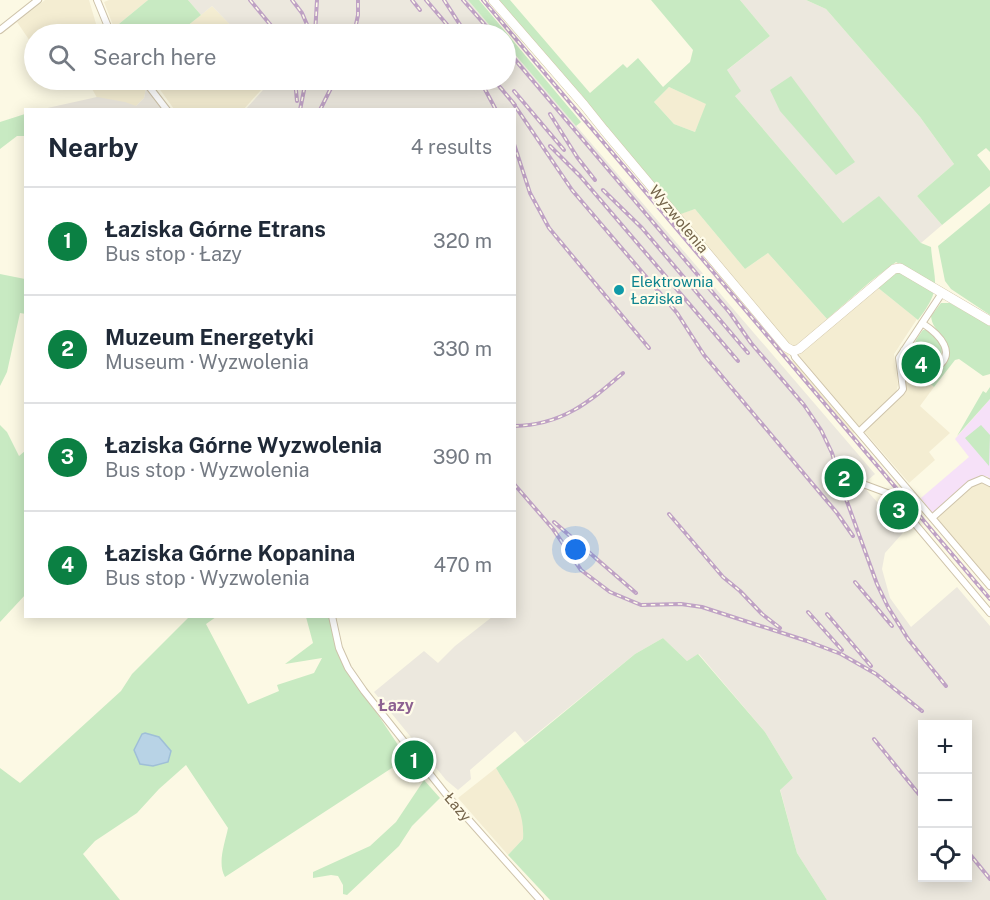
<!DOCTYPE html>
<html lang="en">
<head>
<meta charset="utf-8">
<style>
  body { margin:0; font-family:"Public Sans",sans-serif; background:#f2f2f3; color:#1f2937 }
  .controls { position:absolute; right:18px; bottom:18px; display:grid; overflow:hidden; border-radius:0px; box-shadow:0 3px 15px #0003 }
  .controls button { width:54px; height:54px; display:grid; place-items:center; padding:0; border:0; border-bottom:2px solid #e0e1e3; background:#fff; color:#1f2937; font:30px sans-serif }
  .you { position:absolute; left:576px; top:550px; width:21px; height:21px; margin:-15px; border:4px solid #fff; border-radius:50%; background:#1a73e8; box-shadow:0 0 0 9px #1a73e833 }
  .badge { display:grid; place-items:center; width:39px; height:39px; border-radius:50%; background:#0b8043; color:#fff; font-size:20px; font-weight:700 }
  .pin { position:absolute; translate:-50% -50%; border:3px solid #fff; box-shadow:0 2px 6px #0006 }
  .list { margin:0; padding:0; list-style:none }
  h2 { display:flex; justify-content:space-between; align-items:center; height:78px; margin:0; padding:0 24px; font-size:26px }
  h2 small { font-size:20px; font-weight:400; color:#747a83 }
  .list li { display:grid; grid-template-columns:39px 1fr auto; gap:18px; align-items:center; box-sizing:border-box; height:108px; padding:0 24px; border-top:2px solid #e0e1e3 }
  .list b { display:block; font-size:22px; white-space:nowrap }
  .list p { margin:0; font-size:20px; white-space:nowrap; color:#747a83 }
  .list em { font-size:20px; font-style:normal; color:#747a83 }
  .icon { flex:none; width:33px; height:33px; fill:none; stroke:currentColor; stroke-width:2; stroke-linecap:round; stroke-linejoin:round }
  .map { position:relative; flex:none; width:990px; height:900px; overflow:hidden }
  .search { position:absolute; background:#fff; box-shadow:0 3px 15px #0003; left:24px; top:24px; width:492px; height:66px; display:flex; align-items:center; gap:15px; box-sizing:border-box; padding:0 21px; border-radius:33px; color:#747a83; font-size:22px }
  .panel { position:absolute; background:#fff; box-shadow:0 3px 15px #0003; left:24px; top:108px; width:492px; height:510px; border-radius:0px }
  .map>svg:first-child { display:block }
  .residential { fill:#f4edd2 }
  .industrial { fill:#ece8de; fill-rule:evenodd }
  .education { fill:#f6e1f8 }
  .green { fill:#c8eac2; fill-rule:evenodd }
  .water { fill:#b8d3e6; stroke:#9fbfd7; stroke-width:1.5 }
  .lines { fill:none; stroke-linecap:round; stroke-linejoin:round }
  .street-casing { stroke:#cec3aa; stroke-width:8 }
  .secondary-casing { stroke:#d1c5a8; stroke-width:10 }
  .street { stroke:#fff; stroke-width:6 }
  .secondary { stroke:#fff; stroke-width:9 }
  .rail-casing { stroke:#bfa2c5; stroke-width:4 }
  .rail { stroke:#fffcea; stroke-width:1.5; stroke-dasharray:4.5; stroke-linecap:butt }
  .culture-dot { fill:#0f9aa8; stroke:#fffcea; stroke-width:2 }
  .labels { text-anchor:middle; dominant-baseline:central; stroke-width:4.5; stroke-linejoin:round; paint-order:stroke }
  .street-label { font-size:15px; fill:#74644a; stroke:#fffcea }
  .culture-label { font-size:15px; fill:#0d838f; stroke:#fffcea; text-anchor:start }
  .neighbourhood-label { font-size:16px; font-weight:bold; fill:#8d6191; stroke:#fffcea }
</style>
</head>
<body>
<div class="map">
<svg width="990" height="900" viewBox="0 0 990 900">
  <rect width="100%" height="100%" fill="#fcf9e4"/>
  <path class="residential" d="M 45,0 L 89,0 L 99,34 L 34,34 L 34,47 L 17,22 Z
    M 109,0 L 148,0 L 114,28 L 104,2 Z
    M 212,6 L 239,34 L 177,34 Z
    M 87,80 L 137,80 L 146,88 L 144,98 L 136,106 L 100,103 Z
    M 153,80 L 270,80 L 243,110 L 174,109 Z
    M 669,87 L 707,104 L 695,132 L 674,124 L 654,102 Z
    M 695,209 L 745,269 L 768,253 L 827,319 L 826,325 L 787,357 L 670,217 Z
    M 877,287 L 917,319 L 894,354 L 898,385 L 896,393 L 852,435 L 791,362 Z
    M 903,358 L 934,387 L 920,406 L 950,433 L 929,452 L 935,460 L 909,483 L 863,430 L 906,392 L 901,361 Z
    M 986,481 L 990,487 L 990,582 L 936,518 L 972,485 Z
    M 496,768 L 520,807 L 524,830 L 523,839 L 508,855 L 458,798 Z"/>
  <path class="industrial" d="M 188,0 L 468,0 L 497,34 L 239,34 L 212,6 L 201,15 Z
    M 740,0 L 806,0 L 826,9 L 920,117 L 954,164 L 917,196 L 942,225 L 921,243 L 879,197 L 843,223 L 735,96 L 726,71 L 770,36 Z
    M 506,44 L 875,474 L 862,485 L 878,503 L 886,499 L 909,526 L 885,553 L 882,569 L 890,598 L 911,627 L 957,587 L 990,626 L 990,900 L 827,900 L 797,853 L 780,789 L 793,778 L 765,732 L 699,654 L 687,661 L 663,638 L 635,654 L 525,743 L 515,731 L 470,770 L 471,779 L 458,790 L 446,780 L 374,692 L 424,651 L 438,663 L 455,646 L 492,617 L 514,616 L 514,110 L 245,110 L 272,80 L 506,80 ZM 922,724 L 968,724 L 968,878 L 922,878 Z
    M 146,88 L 162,109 L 43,109 L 97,97 L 125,102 L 136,106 L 144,98 Z"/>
  <path class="education" d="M 990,399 L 990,479 L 987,476 L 971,480 L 933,515 L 921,498 L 969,457 L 955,439 Z"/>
  <path class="green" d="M 148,0 L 188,0 L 201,15 L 177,34 L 119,34 L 114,28 Z
    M 468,0 L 479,0 L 581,122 L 576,126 L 506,44 L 506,34 L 497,34 Z
    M 496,0 L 510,0 L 590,93 L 623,64 L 627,68 L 638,58 L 663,87 L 690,62 L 693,50 L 651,0 L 740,0 L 770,36 L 727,70 L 741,91 L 735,96 L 843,223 L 879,196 L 921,243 L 931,247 C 934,283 943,287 918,320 L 877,287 L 903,266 L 896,262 L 871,281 L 827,319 L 768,253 L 745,269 L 695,209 L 678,215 L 605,129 L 581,94 L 540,52 ZM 669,87 L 706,104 L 695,132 L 674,124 L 654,102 Z
    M 806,0 L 990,0 L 990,152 L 986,148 L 977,155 L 990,171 L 990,186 L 942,225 L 917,196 L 954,164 L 920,117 L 826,9 Z
    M 791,76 L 855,162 L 836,175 L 780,111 L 770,90 Z
    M 25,114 L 25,136 L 17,136 L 0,149 L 0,122 Z
    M 990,203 L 990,315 L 951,289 L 945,281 L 938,246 Z
    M 0,274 L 25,279 L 26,314 L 20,313 L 7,372 L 0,386 Z
    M 941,303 L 950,303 L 990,326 L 990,374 L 983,376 L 959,359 L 955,360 L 934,387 L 922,376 L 924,373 L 935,376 L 948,360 C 951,331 933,336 931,316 Z
    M 923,330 L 926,330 L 938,340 L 942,347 L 941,357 L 936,363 C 925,366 910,357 915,343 C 916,339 920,334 923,330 Z
    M 990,387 L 990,399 L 957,436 L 983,391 L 986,393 Z
    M 0,425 L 7,432 L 19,456 L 25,451 L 26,594 L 0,622 Z
    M 981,425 L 990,435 L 989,466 L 965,438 Z
    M 190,616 L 216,617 L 206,624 L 248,704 L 279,691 L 277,685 L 314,673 L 322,658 L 285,664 L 313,643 L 306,617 L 329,617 L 339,656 L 406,757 L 401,762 L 225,877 C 217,863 225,843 228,828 L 186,765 L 159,789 L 137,813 L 95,841 L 83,854 L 120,900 L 0,900 L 0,768 L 20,783 L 121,691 L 132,674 Z
    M 663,638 L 687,661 L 698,654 L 765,732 L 793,778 L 780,790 L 797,853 L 827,900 L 550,900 L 508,855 L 523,839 C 525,809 510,792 496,768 L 635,654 Z
    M 424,780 L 440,798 L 412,826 L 399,846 L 347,895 L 343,894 L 343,885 L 338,876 L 331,875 L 313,878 L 313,872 L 370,846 L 396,822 Z"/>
  <path class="water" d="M 145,733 L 159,737 L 171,751 L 168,762 L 153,766 L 140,764 L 134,750 L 142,734 Z"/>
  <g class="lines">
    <g class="street-casing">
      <path id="street" d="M 97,0 L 111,34
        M 0,30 L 38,0
        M 144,80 L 167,110
        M 904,350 L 926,369 L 933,370 C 960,354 939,334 922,323
        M 793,351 L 795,357 L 990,586
        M 860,431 L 901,392 L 903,389 L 899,358 L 942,293
        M 863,484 L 890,494 L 990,613
        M 932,518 L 970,484 L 982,479 L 990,483
        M 332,616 L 339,648 L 348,668 L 364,691 L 445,793 L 540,900"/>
    </g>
    <g class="secondary-casing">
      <path id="secondary" d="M 493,0 L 584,105 L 604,130 L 786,347 L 793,351 L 799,349 L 894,269 L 900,268 L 990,321"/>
    </g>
    <use href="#street" class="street"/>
    <use href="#secondary" class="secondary"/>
    <g class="rail-casing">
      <path id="rail" d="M 250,0 L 278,34
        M 292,0 L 302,13 L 311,34
        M 412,0 L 420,10
        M 426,0 L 455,34
        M 444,0 L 466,34
        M 463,0 L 493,34
        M 483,0 L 990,599
        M 315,34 L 317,0
        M 354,34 L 358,15 L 358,0
        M 506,49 L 730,313 L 751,343 L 804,405 L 821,430 L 832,453 L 842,488 L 877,584 L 888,607 L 908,639 L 946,686
        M 295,80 L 297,101
        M 480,80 L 496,110
        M 494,80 L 515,105
        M 514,91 L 564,150
        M 511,100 L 572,190 L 677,313 L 704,355 L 837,513 L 853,536
        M 300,110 L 306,80
        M 320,110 L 335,80
        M 550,114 L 577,157 L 595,180
        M 514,144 L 530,193 L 549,228 L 649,348
        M 550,146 L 580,176 L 738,361
        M 603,190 L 642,228 L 748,353
        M 514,426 C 562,425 588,403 623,373
        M 514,484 L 553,529 L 581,570 L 610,592 L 641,605 L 681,604 L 702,607 L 807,641 L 841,654 L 876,674 L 922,711
        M 669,514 L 723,577 L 740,591 L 762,614 L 780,628
        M 554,522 L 636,593
        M 855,582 L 892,626
        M 808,612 L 842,650
        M 827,614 L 871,666
        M 874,739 L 922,798
        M 968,852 L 990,879"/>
    </g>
    <use href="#rail" class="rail"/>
  </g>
  <circle class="culture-dot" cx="619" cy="290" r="6"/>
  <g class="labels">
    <g class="street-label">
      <text transform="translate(679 219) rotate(50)">Wyzwolenia</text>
      <text transform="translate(458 807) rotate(49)">Łazy</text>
    </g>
    <g class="culture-label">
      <text x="631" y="281">Elektrownia<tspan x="631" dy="17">Łaziska</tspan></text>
    </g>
    <g class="neighbourhood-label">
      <text x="396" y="705">Łazy</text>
    </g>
  </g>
</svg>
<div class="controls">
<button>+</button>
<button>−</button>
<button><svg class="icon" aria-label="locate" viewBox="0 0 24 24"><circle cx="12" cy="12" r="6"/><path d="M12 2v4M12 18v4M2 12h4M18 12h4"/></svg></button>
</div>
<div class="you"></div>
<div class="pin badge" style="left:414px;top:760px">1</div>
<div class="pin badge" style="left:844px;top:478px">2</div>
<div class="pin badge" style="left:899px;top:510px">3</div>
<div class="pin badge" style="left:921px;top:364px">4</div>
<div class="search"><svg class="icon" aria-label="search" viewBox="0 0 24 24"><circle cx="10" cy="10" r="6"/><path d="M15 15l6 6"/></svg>Search here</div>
<section class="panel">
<h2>Nearby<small>4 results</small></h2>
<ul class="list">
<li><span class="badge">1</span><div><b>Łaziska Górne Etrans</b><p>Bus stop · Łazy</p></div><em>320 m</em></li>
<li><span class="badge">2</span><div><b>Muzeum Energetyki</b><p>Museum · Wyzwolenia</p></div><em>330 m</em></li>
<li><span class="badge">3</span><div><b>Łaziska Górne Wyzwolenia</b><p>Bus stop · Wyzwolenia</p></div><em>390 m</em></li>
<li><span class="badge">4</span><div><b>Łaziska Górne Kopanina</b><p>Bus stop · Wyzwolenia</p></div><em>470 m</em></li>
</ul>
</section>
</div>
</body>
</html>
